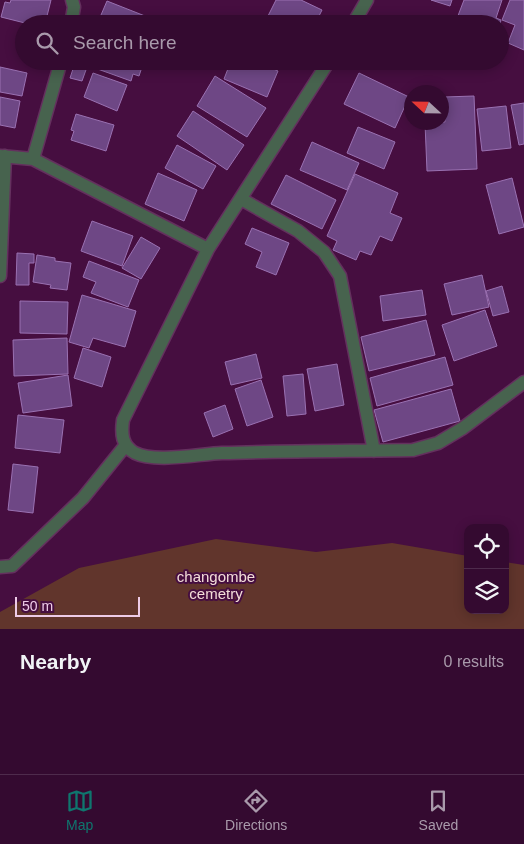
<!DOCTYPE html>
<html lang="en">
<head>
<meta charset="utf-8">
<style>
  body { margin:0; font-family:Arial,sans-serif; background:#3f183c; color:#f1f3f6 }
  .controls { position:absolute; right:15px; bottom:15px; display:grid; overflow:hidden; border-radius:10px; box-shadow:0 2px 12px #0003 }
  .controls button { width:45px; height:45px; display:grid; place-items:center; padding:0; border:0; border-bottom:1px solid #4e2b4c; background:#340a30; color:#f1f3f6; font:25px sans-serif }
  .compass { position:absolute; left:404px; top:85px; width:45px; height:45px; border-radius:50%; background:#340a30; box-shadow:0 2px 12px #0003; rotate:292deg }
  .scale { position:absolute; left:15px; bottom:12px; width:125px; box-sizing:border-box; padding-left:5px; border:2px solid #edcbe7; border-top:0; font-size:14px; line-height:18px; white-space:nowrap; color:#edcbe7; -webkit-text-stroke:4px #460e40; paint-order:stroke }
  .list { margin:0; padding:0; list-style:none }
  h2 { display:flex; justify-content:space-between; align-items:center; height:65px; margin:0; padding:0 20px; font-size:21px }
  h2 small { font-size:16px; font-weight:400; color:#a99aab }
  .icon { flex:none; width:28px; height:28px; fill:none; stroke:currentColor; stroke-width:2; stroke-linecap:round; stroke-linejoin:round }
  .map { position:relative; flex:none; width:524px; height:629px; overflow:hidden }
  .search { position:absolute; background:#340a30; box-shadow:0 2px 12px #0003; left:15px; right:15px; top:15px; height:55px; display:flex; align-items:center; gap:12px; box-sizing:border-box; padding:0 18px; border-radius:28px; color:#a99aab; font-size:19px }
  .sheet { height:145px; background:#340a30 }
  nav { display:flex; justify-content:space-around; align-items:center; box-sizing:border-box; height:70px; border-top:1px solid #4e2b4c; background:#340a30; font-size:14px; color:#a99aab }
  nav a { display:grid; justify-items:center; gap:2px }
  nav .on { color:#0f766e }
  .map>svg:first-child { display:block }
  .green { fill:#61352c }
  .building { fill:#6e4785; stroke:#9a71b2 }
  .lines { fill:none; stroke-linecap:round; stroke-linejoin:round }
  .minor-casing { stroke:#64305e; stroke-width:15 }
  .minor { stroke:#47634e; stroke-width:12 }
  .labels { text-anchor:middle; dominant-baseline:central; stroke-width:4; stroke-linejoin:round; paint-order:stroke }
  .park-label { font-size:15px; fill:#f3ddd8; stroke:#460e40 }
</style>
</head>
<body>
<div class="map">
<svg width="524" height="629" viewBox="0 0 524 629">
  <rect width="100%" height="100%" fill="#460e40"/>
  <path class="green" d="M 216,539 L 316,552 L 392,543 L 468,556 L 468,610 L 505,610 L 505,562 L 524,565 L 524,629 L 0,629 L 0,612 L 79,568 Z"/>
  <path class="building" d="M 11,0 L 51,0 L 45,24 L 29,24 L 1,17 L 5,2 L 10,3 Z
    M 276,0 L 301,0 L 322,10 L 315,24 L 284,24 L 268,16 Z
    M 431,0 L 452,0 L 450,6 Z
    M 464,0 L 502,0 L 496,18 L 501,20 L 500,24 L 465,24 L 456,21 Z
    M 510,0 L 524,0 L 524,50 L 508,43 L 515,25 L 502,20 Z
    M 107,1 L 145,16 L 142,24 L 103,24 L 98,22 Z
    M 254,18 L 268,24 L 252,24 Z
    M 82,61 L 144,61 L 139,76 L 133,74 L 131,81 L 81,63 Z
    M 231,61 L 254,61 L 278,71 L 267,97 L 224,79 Z
    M 75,63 L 87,67 L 82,81 L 70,78 Z
    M 0,67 L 27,73 L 22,96 L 0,92 Z
    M 93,73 L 127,85 L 117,111 L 84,97 Z
    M 359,73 L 409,97 L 395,128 L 344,104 Z
    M 215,76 L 266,108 L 247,137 L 197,106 Z
    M 474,96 L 477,169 L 427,171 L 425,123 L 445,122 L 444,97 Z
    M 0,97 L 20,101 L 15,128 L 0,125 Z
    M 524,103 L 524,144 L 519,145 L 511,105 Z
    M 506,106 L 511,148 L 482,151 L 477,109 Z
    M 193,111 L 244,145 L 227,170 L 177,136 Z
    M 76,114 L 114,125 L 106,151 L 71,140 L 74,131 L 71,130 Z
    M 358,127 L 395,142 L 384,169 L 347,153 Z
    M 312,142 L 359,163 L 347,190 L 300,170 Z
    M 177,145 L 216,166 L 203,189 L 165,168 Z
    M 158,173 L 197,190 L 184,221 L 145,204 Z
    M 355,174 L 398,193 L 390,213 L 402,218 L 392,241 L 380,236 L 371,255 L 360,251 L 356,260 L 333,250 L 337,241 L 327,236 Z
    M 286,175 L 336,200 L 322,229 L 271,204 Z
    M 512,178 L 524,227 L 499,234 L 486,185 Z
    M 92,221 L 133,236 L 122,266 L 81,251 Z
    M 252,228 L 289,243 L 276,275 L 256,267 L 262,252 L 245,244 Z
    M 141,237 L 160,248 L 141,279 L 122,268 Z
    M 17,253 L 34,254 L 34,263 L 29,263 L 29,285 L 16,285 Z
    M 37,255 L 55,258 L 55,261 L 71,263 L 67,290 L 50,288 L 51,285 L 33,282 Z
    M 89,261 L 139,280 L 128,307 L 91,293 L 96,282 L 83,277 Z
    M 482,275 L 489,307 L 452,315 L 444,284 Z
    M 502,286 L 509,312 L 493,316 L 486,291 Z
    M 422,290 L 426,315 L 383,321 L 380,296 Z
    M 82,295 L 136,311 L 125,347 L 93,338 L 89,348 L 69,342 Z
    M 20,301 L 68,302 L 67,334 L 20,333 Z
    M 485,310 L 497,346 L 454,361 L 442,325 Z
    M 426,320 L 435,355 L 369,371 L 361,337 Z
    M 67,338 L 68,374 L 14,376 L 13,340 Z
    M 83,348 L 111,357 L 102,387 L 74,378 Z
    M 256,354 L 262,378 L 231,385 L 225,362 Z
    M 445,357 L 453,385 L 377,406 L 370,378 Z
    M 337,364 L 344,405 L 315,411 L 307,369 Z
    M 303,374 L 306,414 L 287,416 L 283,376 Z
    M 68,375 L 72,406 L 23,413 L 18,383 Z
    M 261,380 L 273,417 L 247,426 L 235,389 Z
    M 451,389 L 460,421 L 383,442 L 374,410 Z
    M 225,405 L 233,429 L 213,437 L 204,413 Z
    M 18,415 L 64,420 L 60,453 L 15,448 Z
    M 13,464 L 38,467 L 33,513 L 8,510 Z"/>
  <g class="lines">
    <g class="minor-casing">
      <path id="minor" d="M 71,24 L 74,7 L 72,0
        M 353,24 L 367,0
        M 329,61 L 208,249 L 123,420 C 121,434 122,446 135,453 C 155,463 199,454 222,453 C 286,451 350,451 413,450 L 438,443 L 463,428 L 524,382
        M 0,156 L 33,159 L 208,249
        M 33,159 L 61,61
        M 241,199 L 298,231 L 324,252 L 340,276 L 374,451
        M 0,276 L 5,156
        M 0,567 L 12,566 L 83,498 L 125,446"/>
    </g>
    <use href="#minor" class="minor"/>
  </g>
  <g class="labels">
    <g class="park-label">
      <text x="216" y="576">changombe<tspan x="216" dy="17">cemetry</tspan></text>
    </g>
  </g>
</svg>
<div class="controls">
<button><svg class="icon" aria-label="locate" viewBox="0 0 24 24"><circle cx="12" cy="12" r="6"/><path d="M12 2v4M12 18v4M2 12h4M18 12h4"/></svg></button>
<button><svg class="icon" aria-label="layers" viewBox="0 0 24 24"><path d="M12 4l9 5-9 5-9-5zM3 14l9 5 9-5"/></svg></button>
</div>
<svg class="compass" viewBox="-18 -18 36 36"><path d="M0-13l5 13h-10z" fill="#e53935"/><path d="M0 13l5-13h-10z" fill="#a99aab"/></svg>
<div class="scale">50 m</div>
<div class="search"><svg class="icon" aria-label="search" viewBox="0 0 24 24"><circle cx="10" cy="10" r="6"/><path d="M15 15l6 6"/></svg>Search here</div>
</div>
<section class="sheet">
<h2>Nearby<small>0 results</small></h2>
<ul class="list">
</ul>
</section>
<nav>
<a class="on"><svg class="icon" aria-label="map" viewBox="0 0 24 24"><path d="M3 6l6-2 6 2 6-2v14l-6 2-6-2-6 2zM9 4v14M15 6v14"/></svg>Map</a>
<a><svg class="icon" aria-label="directions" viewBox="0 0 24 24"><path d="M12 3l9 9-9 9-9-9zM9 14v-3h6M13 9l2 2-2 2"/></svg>Directions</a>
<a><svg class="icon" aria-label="saved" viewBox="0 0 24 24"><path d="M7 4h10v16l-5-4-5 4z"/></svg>Saved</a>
</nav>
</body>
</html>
